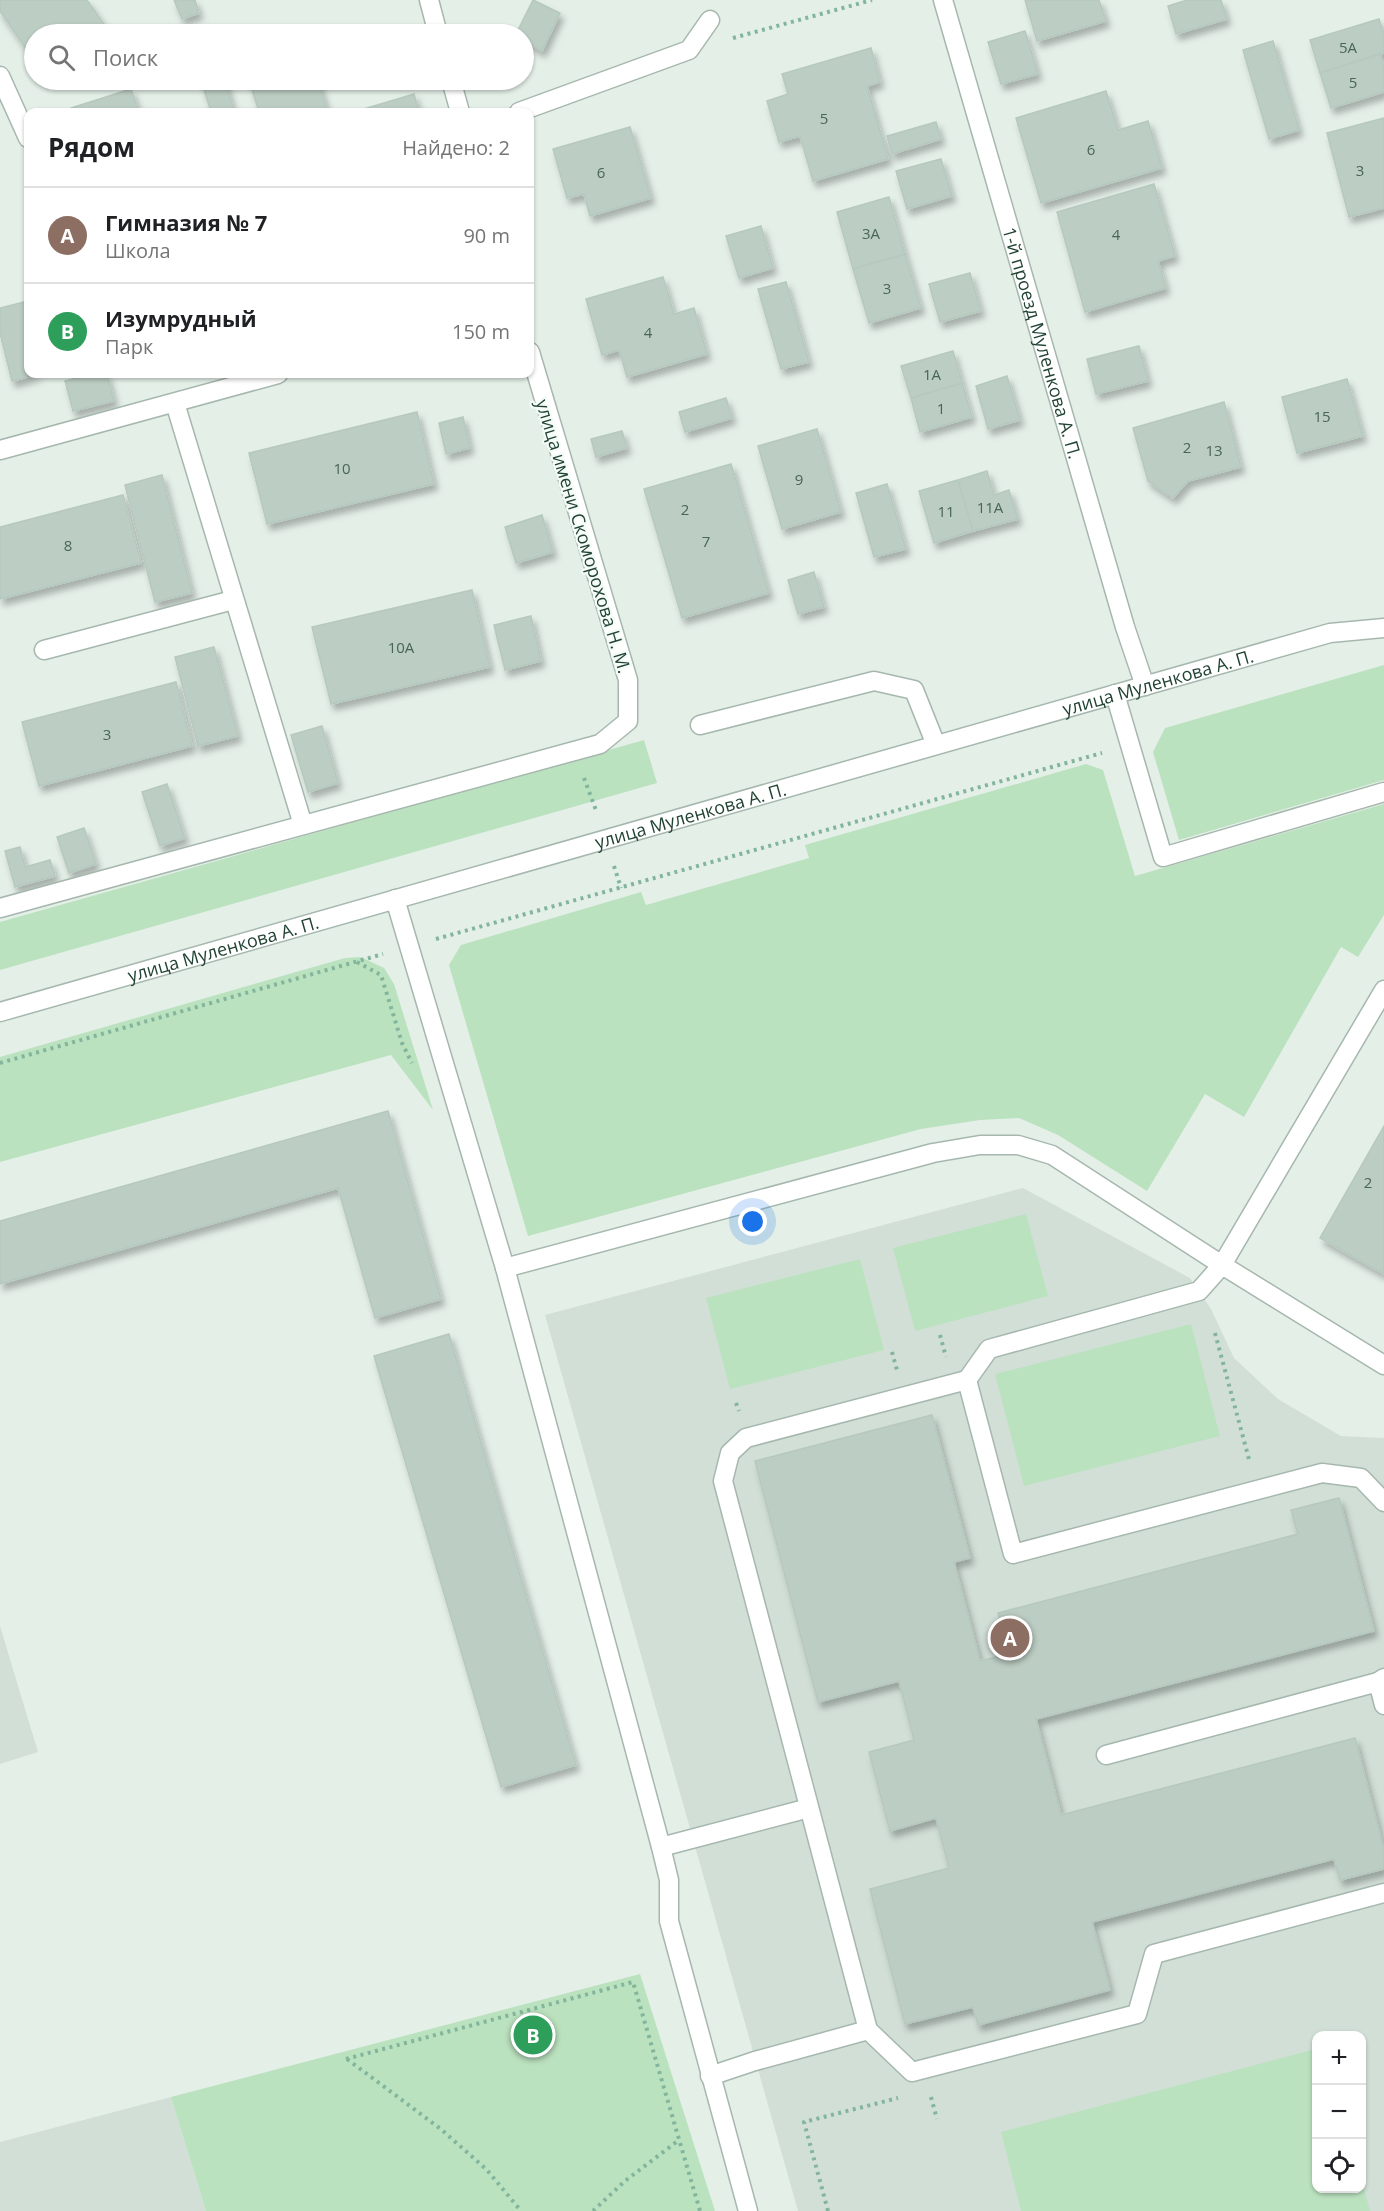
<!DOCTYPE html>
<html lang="ru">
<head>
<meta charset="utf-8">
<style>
  body { margin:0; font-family:"Open Sans",sans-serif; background:#f2f2f2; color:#202124 }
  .controls { position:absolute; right:18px; bottom:18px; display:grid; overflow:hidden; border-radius:12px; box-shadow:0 2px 4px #0004 }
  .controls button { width:54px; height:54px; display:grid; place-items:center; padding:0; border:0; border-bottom:2px solid #e0e0e0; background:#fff; color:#202124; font:30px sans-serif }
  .you { position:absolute; left:753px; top:1222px; width:21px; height:21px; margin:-15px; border:4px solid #fff; border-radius:50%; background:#1a73e8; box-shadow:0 0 0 9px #1a73e833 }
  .badge { display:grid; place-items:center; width:39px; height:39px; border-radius:50%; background:#111827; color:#fff; font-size:20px; font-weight:700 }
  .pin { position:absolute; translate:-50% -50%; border:3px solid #fff; box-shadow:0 2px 6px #0006 }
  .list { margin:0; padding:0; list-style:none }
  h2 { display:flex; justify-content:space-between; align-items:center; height:78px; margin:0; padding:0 24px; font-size:26px }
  h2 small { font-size:20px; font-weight:400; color:#757577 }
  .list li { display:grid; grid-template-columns:39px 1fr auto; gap:18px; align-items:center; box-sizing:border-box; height:96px; padding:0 24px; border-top:2px solid #e0e0e0 }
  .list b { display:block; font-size:22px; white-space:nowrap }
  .list p { margin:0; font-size:20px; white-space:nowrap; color:#757577 }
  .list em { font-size:20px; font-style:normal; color:#757577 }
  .icon { flex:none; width:33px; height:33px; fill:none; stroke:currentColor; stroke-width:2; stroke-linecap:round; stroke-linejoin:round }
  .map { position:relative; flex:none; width:1384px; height:2211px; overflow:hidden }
  .search { position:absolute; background:#fff; box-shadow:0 2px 4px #0004; left:24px; top:24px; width:510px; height:66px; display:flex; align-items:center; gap:15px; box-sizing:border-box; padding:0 21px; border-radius:33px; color:#757577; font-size:22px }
  .panel { position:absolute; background:#fff; box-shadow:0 2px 4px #0004; left:24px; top:108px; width:510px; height:270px; border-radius:12px }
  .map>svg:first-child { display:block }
  .built { fill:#d2dfd7; fill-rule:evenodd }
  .green { fill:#bbe2bf }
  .building { fill:#bccdc3; stroke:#b6c9be; stroke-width:1.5; filter:url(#shadow) }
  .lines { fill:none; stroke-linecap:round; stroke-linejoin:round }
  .minor-casing { stroke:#a6b8ae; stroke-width:21 }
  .path { stroke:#82b59c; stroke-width:4; stroke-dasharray:3 4.5; stroke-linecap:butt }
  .minor { stroke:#fff; stroke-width:18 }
  .labels { text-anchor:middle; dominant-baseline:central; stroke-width:4.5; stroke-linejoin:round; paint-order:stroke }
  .number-label { font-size:15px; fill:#486658 }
  .street-label { font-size:18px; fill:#214334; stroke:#f5fbf7 }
</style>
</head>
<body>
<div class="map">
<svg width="1384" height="2211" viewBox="0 0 1384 2211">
  <defs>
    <filter id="shadow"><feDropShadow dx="3.5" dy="6" stdDeviation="3" flood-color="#0004"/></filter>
  </defs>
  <rect width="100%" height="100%" fill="#e4efe8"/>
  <path class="built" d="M 1023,1188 L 1190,1278 L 1211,1309 L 1234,1358 L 1278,1399 L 1341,1436 L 1384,1438 L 1384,2211 L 798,2211 L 545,1315 ZM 1316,2036 L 1362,2036 L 1362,2188 L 1316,2188 Z
    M 0,1626 L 38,1752 L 0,1764 Z
    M 171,2097 L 206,2211 L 0,2211 L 0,2142 Z"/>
  <path class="green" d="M 1384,665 L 1384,780 L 1179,840 L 1153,752 L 1165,728 Z
    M 644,740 L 657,783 L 0,970 L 0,922 Z
    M 1086,764 L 1103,770 L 1135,876 L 1384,804 L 1384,915 L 1358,957 L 1341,947 L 1244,1117 L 1205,1094 L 1147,1191 L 1058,1135 L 1019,1118 L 980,1120 L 921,1129 L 528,1236 L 449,965 L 461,945 L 641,892 L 646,905 L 809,858 L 805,845 Z
    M 361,957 L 384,968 L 394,984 L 433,1110 L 391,1055 L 0,1162 L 0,1057 L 345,958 Z
    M 1026,1214 L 1048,1296 L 915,1331 L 893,1248 Z
    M 860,1259 L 884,1350 L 730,1389 L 706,1298 Z
    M 1191,1324 L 1220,1436 L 1024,1486 L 995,1374 Z
    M 640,1974 L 715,2211 L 206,2211 L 171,2097 Z
    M 1316,2049 L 1316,2188 L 1362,2188 L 1362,2181 L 1370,2211 L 1021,2211 L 1001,2132 Z"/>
  <path class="building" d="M 0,0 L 87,0 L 104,24 L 89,34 L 34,34 L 34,60 L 0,11 Z
    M 174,0 L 195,0 L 199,13 L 182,19 Z
    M 533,0 L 560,13 L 542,51 L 524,41 L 524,34 L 516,34 Z
    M 1025,0 L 1099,0 L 1106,21 L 1037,41 Z
    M 1187,0 L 1221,0 L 1227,19 L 1176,34 L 1168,6 Z
    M 1379,19 L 1384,34 L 1384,53 L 1320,73 L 1310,40 Z
    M 1025,31 L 1038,74 L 1001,84 L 988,42 Z
    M 1273,41 L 1299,130 L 1269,139 L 1243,50 Z
    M 871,48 L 880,82 L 867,86 L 888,159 L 813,181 L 800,136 L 779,142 L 767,101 L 788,94 L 782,74 Z
    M 1380,54 L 1384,67 L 1384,92 L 1331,108 L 1320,73 Z
    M 201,80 L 225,80 L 234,112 L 211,112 Z
    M 249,80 L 318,80 L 327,110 L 318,112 L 259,112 Z
    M 131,89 L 139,112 L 72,112 L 71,108 Z
    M 1106,91 L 1118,130 L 1148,121 L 1162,168 L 1041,203 L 1016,118 Z
    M 414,94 L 419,112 L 354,112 Z
    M 1384,118 L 1384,208 L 1349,217 L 1327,133 Z
    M 936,122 L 941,139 L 892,154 L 887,136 Z
    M 630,127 L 651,198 L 590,216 L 584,194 L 567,198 L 553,149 Z
    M 941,159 L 952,196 L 907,209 L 896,171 Z
    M 1154,184 L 1175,256 L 1158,261 L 1166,288 L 1085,312 L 1057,212 Z
    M 889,197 L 905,254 L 853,269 L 837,212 Z
    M 761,226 L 773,268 L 739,278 L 726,236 Z
    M 905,254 L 921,308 L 869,323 L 853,269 Z
    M 970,273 L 981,311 L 940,322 L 929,284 Z
    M 663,277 L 674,314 L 694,308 L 707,354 L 627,377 L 619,350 L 602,355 L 586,299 Z
    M 786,282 L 809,362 L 781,369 L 758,289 Z
    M 28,301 L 28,374 L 39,374 L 12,381 L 0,333 L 0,308 Z
    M 1139,346 L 1148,381 L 1096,394 L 1087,359 Z
    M 953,351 L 962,383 L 911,398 L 901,366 Z
    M 92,374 L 107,374 L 114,401 L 73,411 L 65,381 Z
    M 1007,376 L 1020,420 L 988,429 L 976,386 Z
    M 1347,379 L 1363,436 L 1297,453 L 1282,397 Z
    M 962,383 L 972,417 L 920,432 L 911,398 Z
    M 726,398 L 732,418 L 685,432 L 679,412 Z
    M 1224,402 L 1241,467 L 1188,481 L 1173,498 L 1148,481 L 1133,428 Z
    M 417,412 L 434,484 L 267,524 L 249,453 Z
    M 463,417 L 470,448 L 446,454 L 439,423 Z
    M 817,429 L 841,512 L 782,529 L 758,446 Z
    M 622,431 L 627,448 L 596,457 L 591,439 Z
    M 731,464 L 769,593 L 682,618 L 644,489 Z
    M 987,471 L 994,495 L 1009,490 L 1018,519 L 973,531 L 958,480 Z
    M 162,475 L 192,593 L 155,602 L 125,485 Z
    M 958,480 L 973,531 L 934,543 L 919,491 Z
    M 887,484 L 906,549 L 874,557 L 856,493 Z
    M 123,495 L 141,563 L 0,599 L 0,527 Z
    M 542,515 L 553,552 L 516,563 L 505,527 Z
    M 814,572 L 824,607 L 798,614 L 788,580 Z
    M 472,590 L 490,667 L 331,704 L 312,627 Z
    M 531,616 L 541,661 L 505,670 L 494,625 Z
    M 214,647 L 238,736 L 198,746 L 175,657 Z
    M 176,682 L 192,746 L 39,786 L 22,722 Z
    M 322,726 L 338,783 L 308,792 L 291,735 Z
    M 167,784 L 185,838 L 160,846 L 142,792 Z
    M 84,828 L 96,864 L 69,873 L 57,837 Z
    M 20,847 L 25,867 L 50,860 L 55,876 L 15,887 L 5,851 Z
    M 388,1111 L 441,1299 L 375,1318 L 338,1188 L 0,1284 L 0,1221 Z
    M 1384,1126 L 1384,1274 L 1320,1238 Z
    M 449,1334 L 576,1765 L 501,1787 L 374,1356 Z
    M 932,1415 L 970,1558 L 954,1562 L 980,1661 L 1008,1654 L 998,1613 L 1298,1534 L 1291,1510 L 1339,1498 L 1374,1631 L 1036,1719 L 1061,1815 L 1355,1738 L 1384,1850 L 1384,1869 L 1340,1880 L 1334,1859 L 1092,1922 L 1110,1990 L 978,2025 L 973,2007 L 905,2024 L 870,1889 L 949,1868 L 936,1818 L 890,1831 L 869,1752 L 914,1740 L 899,1681 L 818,1702 L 755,1461 Z"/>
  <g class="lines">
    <g class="minor-casing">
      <g id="minor">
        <path d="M 429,0 L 438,34"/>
        <path id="s1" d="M 943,0 L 1125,627 L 1145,686"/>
        <path d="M 0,76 L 28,138"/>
        <path d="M 451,80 L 460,112"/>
        <path d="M 519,112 L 689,50 L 710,20"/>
        <path d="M 175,403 L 303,825"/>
        <path d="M 0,450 L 278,374"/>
        <path d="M 44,650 L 233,600"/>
        <path d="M 1115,694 L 1163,857 L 1384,792"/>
        <path d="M 700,725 L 874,681 L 914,690 L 936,745"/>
        <path d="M 395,899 L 505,1268 L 933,1153 L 980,1145 L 1018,1145 L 1052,1155 L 1222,1265 L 1384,1365"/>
        <path d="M 0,908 L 600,744 L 628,721 L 628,680 L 530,352"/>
        <path id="s2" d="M 0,1012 L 1330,633 L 1384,628"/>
        <path d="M 505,1268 L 661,1847 L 669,1880 L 669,1921 L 748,2211"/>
        <path d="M 967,1380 L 989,1349 L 1199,1291 L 1222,1265 L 1384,990"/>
        <path d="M 1384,1502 L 1361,1478 L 1322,1473 L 1013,1554 L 967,1380 L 746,1438 L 730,1453 L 723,1481 L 868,2030 L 912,2072 L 1137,2014 L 1154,1954 L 1384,1893"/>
        <path d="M 1384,1678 L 1378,1682 L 1384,1705"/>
        <path d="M 1106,1755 L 1378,1682"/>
        <path d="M 661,1847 L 809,1808"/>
        <path d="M 710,2076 L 755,2061 L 868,2030"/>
      </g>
    </g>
    <path class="path" d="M 733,38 L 872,0
      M 584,778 L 597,813
      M 614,866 L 621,888
      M 436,939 L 1102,753
      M 357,962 L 381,975 L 402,1043 L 412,1063
      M 0,1063 L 383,954
      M 1215,1333 L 1250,1463
      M 940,1335 L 946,1357
      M 892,1352 L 897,1370
      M 736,1403 L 739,1411
      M 346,2059 L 633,1982 L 700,2211
      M 347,2059 L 442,2130 L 487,2170 L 521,2211
      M 931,2097 L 937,2119
      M 593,2211 L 625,2181 L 679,2140
      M 828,2211 L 804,2122 L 898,2098"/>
    <use href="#minor" class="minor"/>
  </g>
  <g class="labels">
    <g class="number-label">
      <text x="1348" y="47">5А</text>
      <text x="1353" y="82">5</text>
      <text x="824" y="118">5</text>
      <text x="1091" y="149">6</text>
      <text x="1360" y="170">3</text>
      <text x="601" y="172">6</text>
      <text x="871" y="233">3А</text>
      <text x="1116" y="234">4</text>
      <text x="887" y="288">3</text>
      <text x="648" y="332">4</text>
      <text x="932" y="374">1А</text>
      <text x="941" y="408">1</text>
      <text x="1322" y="416">15</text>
      <text x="1187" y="447">2</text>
      <text x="1214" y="450">13</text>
      <text x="342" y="468">10</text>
      <text x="799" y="479">9</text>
      <text x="990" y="507">11А</text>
      <text x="685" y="509">2</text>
      <text x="946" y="511">11</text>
      <text x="706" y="541">7</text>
      <text x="68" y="545">8</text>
      <text x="401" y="647">10А</text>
      <text x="107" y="734">3</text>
      <text x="1368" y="1182">2</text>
    </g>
    <g class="street-label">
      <text stroke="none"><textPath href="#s1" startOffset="357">1-й проезд Муленкова А. П.</textPath></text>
      <text transform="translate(584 536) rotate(73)">улица имени Скоморохова Н. М.</text>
      <text stroke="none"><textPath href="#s2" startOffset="1204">улица Муленкова А. П.</textPath></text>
      <text stroke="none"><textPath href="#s2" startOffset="718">улица Муленкова А. П.</textPath></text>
      <text stroke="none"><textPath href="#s2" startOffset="232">улица Муленкова А. П.</textPath></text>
    </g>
  </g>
</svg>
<div class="controls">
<button>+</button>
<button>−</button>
<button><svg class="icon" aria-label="locate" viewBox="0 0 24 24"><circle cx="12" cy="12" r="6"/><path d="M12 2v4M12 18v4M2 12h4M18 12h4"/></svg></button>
</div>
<div class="you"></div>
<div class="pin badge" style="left:1010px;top:1638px;background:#8d6e63">A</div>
<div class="pin badge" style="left:533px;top:2035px;background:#2e9e5b">B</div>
<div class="search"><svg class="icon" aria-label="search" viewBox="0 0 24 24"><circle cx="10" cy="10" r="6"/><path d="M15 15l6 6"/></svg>Поиск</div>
<section class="panel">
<h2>Рядом<small>Найдено: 2</small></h2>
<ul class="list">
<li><span class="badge" style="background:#8d6e63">A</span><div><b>Гимназия № 7</b><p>Школа</p></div><em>90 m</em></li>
<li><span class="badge" style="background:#2e9e5b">B</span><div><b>Изумрудный</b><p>Парк</p></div><em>150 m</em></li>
</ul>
</section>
</div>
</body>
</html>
